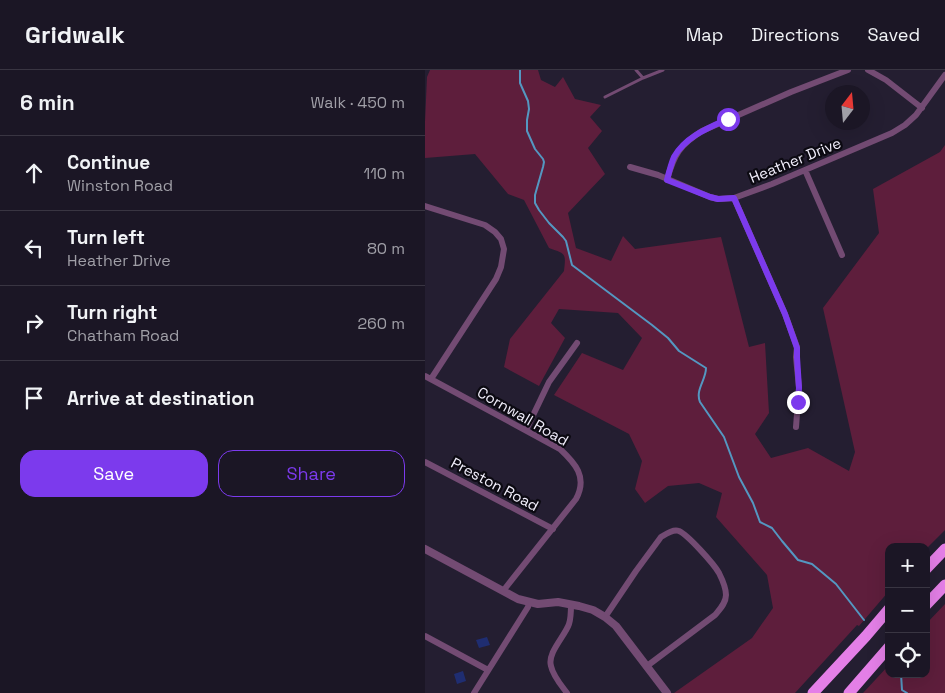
<!DOCTYPE html>
<html lang="en">
<head>
<meta charset="utf-8">
<style>
  body { margin:0; font-family:"Space Grotesk",sans-serif; background:#282332; color:#f1f3f6 }
  .controls { position:absolute; right:15px; bottom:15px; display:grid; overflow:hidden; border-radius:10px; box-shadow:0 5px 20px #0002 }
  .controls button { width:45px; height:45px; display:grid; place-items:center; padding:0; border:0; border-bottom:1px solid #393542; background:#1b1625; color:#f1f3f6; font:25px sans-serif }
  .compass { position:absolute; left:400px; top:15px; width:45px; height:45px; border-radius:50%; background:#1b1625; box-shadow:0 5px 20px #0002; rotate:16deg }
  .stop { position:absolute; width:15px; height:15px; margin:-11px; border:4px solid #7c3aed; border-radius:50%; background:#fff }
  .stop.end { background:#7c3aed; border-color:#fff; box-shadow:0 1px 5px #0008 }
  .list { margin:0; padding:0; list-style:none }
  h2 { display:flex; justify-content:space-between; align-items:center; height:65px; margin:0; padding:0 20px; font-size:21px }
  h2 small { font-size:16px; font-weight:400; color:#a09fa7 }
  .list li { display:grid; grid-template-columns:32px 1fr auto; gap:15px; align-items:center; box-sizing:border-box; height:75px; padding:0 20px; border-top:1px solid #393542 }
  .list b { display:block; font-size:19px; white-space:nowrap }
  .list p { margin:0; font-size:16px; white-space:nowrap; color:#a09fa7 }
  .list em { font-size:16px; font-style:normal; color:#a09fa7 }
  .actions { display:flex; gap:10px; padding:15px 20px }
  .actions a { flex:1; padding:11px 0; border:1px solid #7c3aed; border-radius:15px; text-align:center; font-size:18px; color:#7c3aed }
  .actions .main { background:#7c3aed; color:#fff }
  .icon { flex:none; width:28px; height:28px; fill:none; stroke:currentColor; stroke-width:2; stroke-linecap:round; stroke-linejoin:round }
  .map { position:relative; flex:none; width:520px; height:623px; overflow:hidden }
  header { display:flex; align-items:center; gap:30px; box-sizing:border-box; height:70px; padding:0 25px; background:#1b1625; border-bottom:1px solid #393542 }
  header strong { font-size:24px }
  nav { display:flex; gap:28px; margin-inline-start:auto; font-size:18px }
  main { display:flex }
  aside { flex:1; background:#1b1625 }
  .map>svg:first-child { display:block }
  .green { fill:#5e1e3c }
  .lines { fill:none; stroke-linecap:round; stroke-linejoin:round }
  .stream { stroke:#5497c1; stroke-width:2 }
  .building { fill:#1f2d71 }
  .service { stroke:#734b73; stroke-width:3 }
  .minor { stroke:#734b73; stroke-width:6 }
  .tertiary { stroke:#734b73; stroke-width:8 }
  .motorway { stroke:#e47fe7; stroke-width:11 }
  .route { stroke:#7c3aed; stroke-width:6 }
  .labels { text-anchor:middle; dominant-baseline:central; stroke-width:4.5; stroke-linejoin:round; paint-order:stroke }
  .street-label { font-size:15px; fill:#f2effc; stroke:#0c0a12 }
</style>
</head>
<body>
<header>
<strong>Gridwalk</strong>
<nav><a>Map</a><a>Directions</a><a>Saved</a></nav>
</header>
<main>
<aside>
<h2>6 min<small>Walk · 450 m</small></h2>
<ul class="list">
<li><svg class="icon" aria-label="ahead" viewBox="0 0 24 24"><path d="M12 20V5M6 11l6-6 6 6"/></svg><div><b>Continue</b><p>Winston Road</p></div><em>110 m</em></li>
<li><svg class="icon" aria-label="left" viewBox="0 0 24 24"><path d="M17 20v-9H6M10 6l-5 5 5 5"/></svg><div><b>Turn left</b><p>Heather Drive</p></div><em>80 m</em></li>
<li><svg class="icon" aria-label="right" viewBox="0 0 24 24"><path d="M7 20v-9h11M14 6l5 5-5 5"/></svg><div><b>Turn right</b><p>Chatham Road</p></div><em>260 m</em></li>
<li><svg class="icon" aria-label="arrive" viewBox="0 0 24 24"><path d="M6 21V4h12l-3 4 3 4H6"/></svg><div><b>Arrive at destination</b></div></li>
</ul>
<div class="actions"><a class="main">Save</a><a>Share</a></div>
</aside>
<div class="map">
<svg width="520" height="623" viewBox="0 0 520 623">
  <rect width="100%" height="100%" fill="#241e31"/>
  <path class="green" d="M 5,0 L 113,0 L 116,10 L 130,17 L 138,7 L 150,29 L 176,35 L 165,47 L 177,61 L 163,78 L 180,104 L 143,143 L 151,178 L 186,191 L 198,166 L 210,179 L 296,167 L 324,277 L 340,273 L 344,343 L 330,364 L 346,388 L 383,378 L 424,401 L 430,382 L 398,238 L 454,163 L 448,119 L 515,82 L 520,75 L 520,460 L 501,479 L 501,477 L 464,477 L 464,521 L 434,556 L 432,555 L 370,623 L 249,623 L 327,568 L 348,538 L 342,505 L 291,447 L 297,423 L 274,413 L 243,416 L 220,433 L 210,419 L 217,391 L 204,364 L 129,325 L 157,283 L 198,300 L 217,268 L 193,243 L 134,239 L 126,253 L 140,268 L 114,316 L 79,297 L 85,269 L 139,201 C 141,183 141,184 124,178 L 99,130 L 83,124 L 50,84 L 0,88 L 0,52 L 2,7 Z
    M 520,534 L 520,623 L 438,623 L 464,595 L 464,604 L 501,604 L 501,554 Z"/>
  <g class="lines">
    <path class="stream" d="M 95,0 L 95,13 L 103,31 L 104,39 L 102,50 L 102,61 L 110,79 L 118,89 L 119,92 L 118,97 L 110,125 L 110,133 L 114,140 L 124,153 L 138,167 L 141,171 L 147,195 L 227,255 L 243,268 L 254,281 L 281,298 C 281,310 270,320 275,332 L 299,367 L 314,407 L 328,433 L 335,452 L 347,458 L 357,471 L 373,490 L 387,494 L 411,514 L 439,550
      M 476,604 L 477,620 L 482,623"/>
  </g>
  <path class="building" d="M 62,567 L 65,575 L 54,578 L 51,570 Z
    M 38,601 L 41,611 L 32,614 L 29,604 Z"/>
  <g class="lines">
    <path class="service" d="M 211,0 L 218,8
      M 180,27 L 218,8 L 238,0"/>
    <path class="minor" d="M 443,0 L 461,10 L 497,38
      M 205,97 L 233,105 L 285,127 L 293,129 L 309,128 L 347,114 L 467,63 L 480,55 L 491,45 L 520,5
      M 380,100 L 417,185
      M 242,110 C 249,84 255,75 277,61 L 366,22 L 423,0
      M 309,128 L 360,244 L 372,277 L 371,287 L 374,318 L 371,357
      M 0,136 L 60,155 L 70,162 L 76,169 L 79,179 L 76,197 L 71,209 L 6,309
      M 0,306 L 135,379 C 150,393 163,407 151,429 L 78,521
      M 101,360 L 124,312 L 152,273
      M 0,392 L 128,459
      M 180,547 L 211,501 L 236,467 C 241,464 248,459 254,461 C 263,465 289,494 294,503 C 297,509 301,518 301,525 C 301,533 295,539 290,545 L 222,596
      M 0,566 L 63,600
      M 49,623 L 103,537 L 104,532
      M 142,623 C 136,615 128,606 126,596 C 122,583 140,566 144,554 C 146,548 146,541 146,534"/>
    <path class="tertiary" d="M 0,479 L 93,529 L 113,534 L 133,532 L 154,536 L 168,540 L 180,547 L 191,556 L 242,623"/>
    <path class="motorway" d="M 501,499 L 520,479
      M 501,535 L 520,515
      M 388,623 L 441,566 L 464,539
      M 424,623 L 464,577"/>
  </g>
  <g class="lines">
    <path class="route" d="M 303,49 C 283,58 260,67 249,87 C 246,94 244,102 242,110 L 285,127 L 293,129 L 309,128 L 360,244 L 372,278 L 372,287 L 374,318 L 373,332"/>
  </g>
  <g class="labels">
    <g class="street-label">
      <text transform="translate(370 90) rotate(-22)">Heather Drive</text>
      <text transform="translate(98 346) rotate(30)">Cornwall Road</text>
      <text transform="translate(70 414) rotate(28)">Preston Road</text>
    </g>
  </g>
</svg>
<div class="controls">
<button>+</button>
<button>−</button>
<button><svg class="icon" aria-label="locate" viewBox="0 0 24 24"><circle cx="12" cy="12" r="6"/><path d="M12 2v4M12 18v4M2 12h4M18 12h4"/></svg></button>
</div>
<svg class="compass" viewBox="-18 -18 36 36"><path d="M0-13l5 13h-10z" fill="#e53935"/><path d="M0 13l5-13h-10z" fill="#a09fa7"/></svg>
<div class="stop" style="left:303px;top:49px"></div>
<div class="stop end" style="left:373px;top:332px"></div>
</div>
</main>
</body>
</html>
